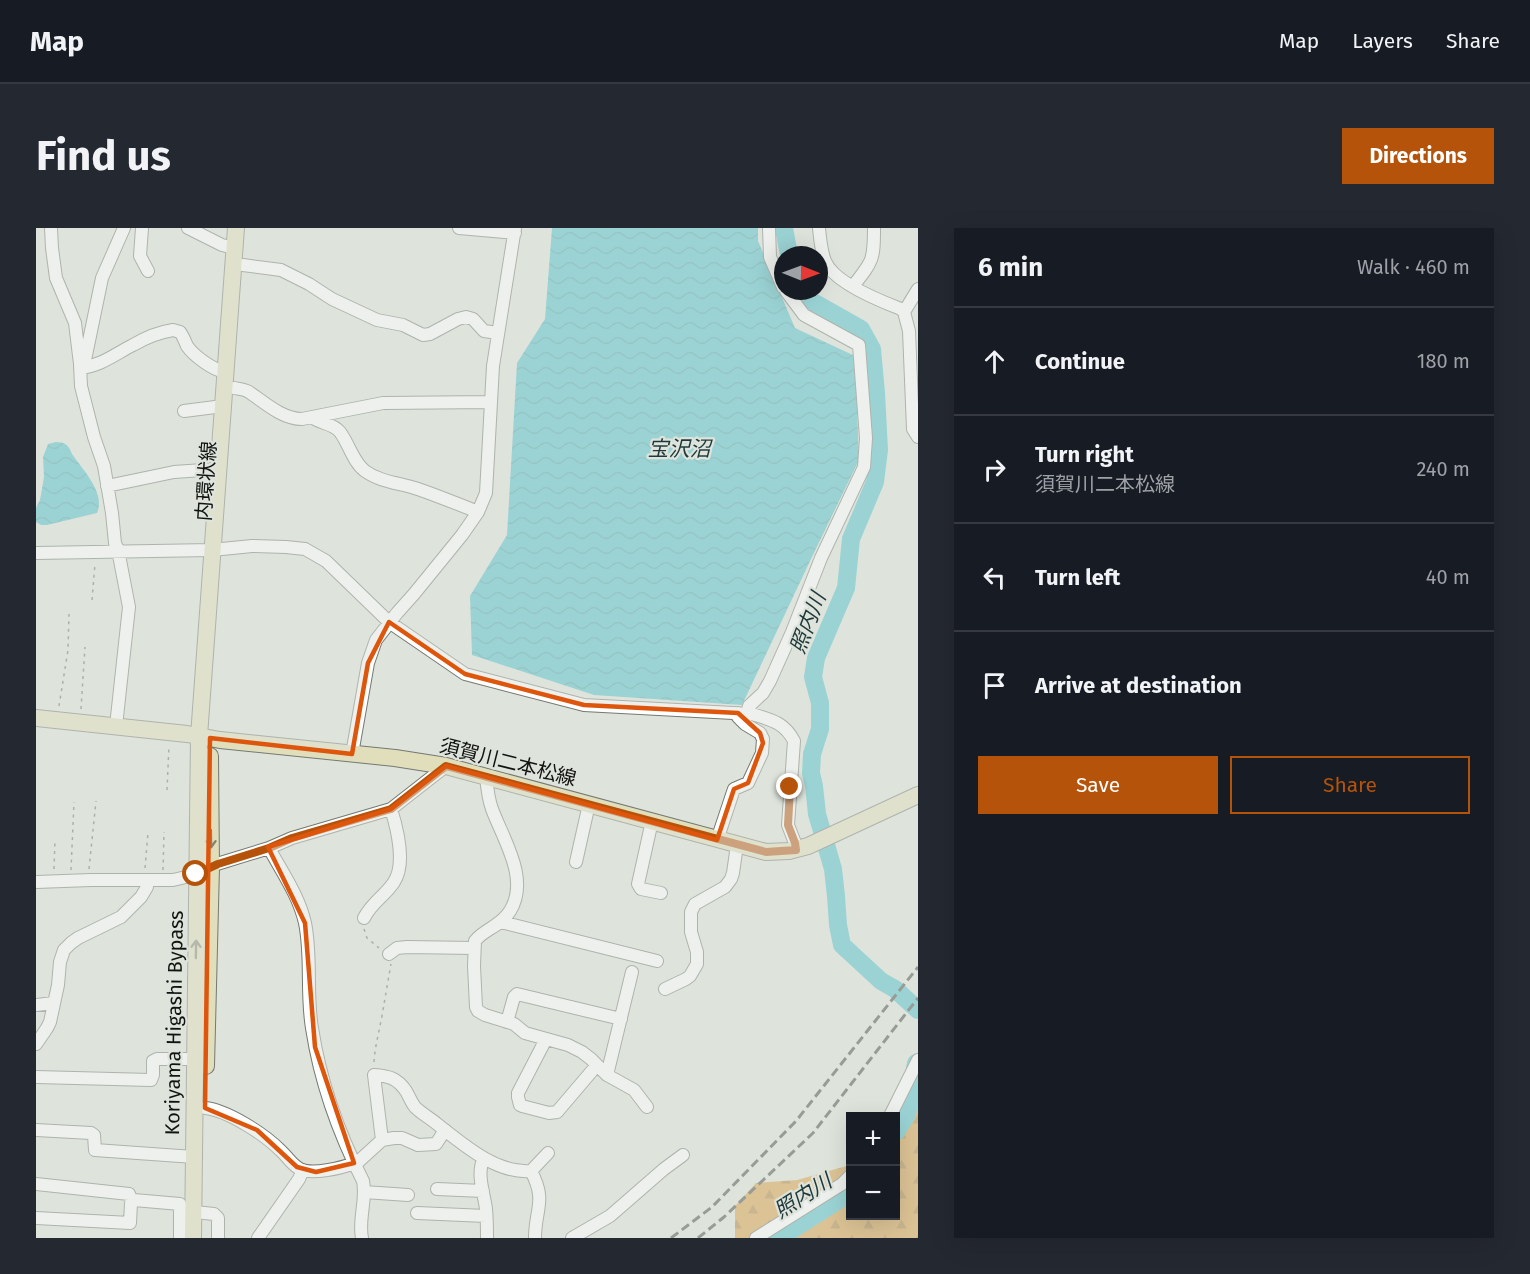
<!DOCTYPE html>
<html lang="en">
<head>
<meta charset="utf-8">
<style>
  body { margin:0; font-family:"Fira Sans","Noto Sans JP",sans-serif; background:#242831; color:#f1f3f6 }
  .controls { position:absolute; right:18px; bottom:18px; display:grid; overflow:hidden; border-radius:0px; box-shadow:0 6px 24px #0002 }
  .controls button { width:54px; height:54px; display:grid; place-items:center; padding:0; border:0; border-bottom:2px solid #363941; background:#171b24; color:#f1f3f6; font:30px sans-serif }
  .compass { position:absolute; left:738px; top:18px; width:54px; height:54px; border-radius:50%; background:#171b24; box-shadow:0 6px 24px #0002; rotate:91deg }
  .stop { position:absolute; width:18px; height:18px; margin:-14px; border:4px solid #b45309; border-radius:50%; background:#fff }
  .stop.end { background:#b45309; border-color:#fff; box-shadow:0 2px 6px #0008 }
  .list { margin:0; padding:0; list-style:none }
  h2 { display:flex; justify-content:space-between; align-items:center; height:78px; margin:0; padding:0 24px; font-size:26px }
  h2 small { font-size:20px; font-weight:400; color:#9ea1a6 }
  .list li { display:grid; grid-template-columns:39px 1fr auto; gap:18px; align-items:center; box-sizing:border-box; height:108px; padding:0 24px; border-top:2px solid #363941 }
  .list b { display:block; font-size:22px; white-space:nowrap }
  .list p { margin:0; font-size:20px; white-space:nowrap; color:#9ea1a6 }
  .list em { font-size:20px; font-style:normal; color:#9ea1a6 }
  .actions { display:flex; gap:12px; padding:18px 24px }
  .actions a { flex:1; padding:14px 0; border:2px solid #b45309; border-radius:0px; text-align:center; font-size:21px; color:#b45309 }
  .actions .main { background:#b45309; color:#fff }
  .icon { flex:none; width:33px; height:33px; fill:none; stroke:currentColor; stroke-width:2; stroke-linecap:round; stroke-linejoin:round }
  .map { position:relative; flex:none; width:882px; height:1010px; overflow:hidden; border-radius:0px }
  header { display:flex; align-items:center; gap:36px; box-sizing:border-box; height:84px; padding:0 30px; background:#171b24; border-bottom:2px solid #363941 }
  header strong { font-size:28px }
  nav { display:flex; gap:33px; margin-inline-start:auto; font-size:21px }
  .intro { display:flex; align-items:center; justify-content:space-between; box-sizing:border-box; height:144px; padding:0 36px }
  h1 { margin:0; font-size:42px }
  .button { padding:15px 27px; border-radius:0px; background:#b45309; color:#fff; font-size:21px; font-weight:700 }
  main { display:flex; gap:36px; padding:0 36px }
  aside { flex:1; background:#171b24; border-radius:0px; box-shadow:0 6px 24px #0002 }
  .map>svg:first-child { display:block }
  .forest { fill:url(#forest-firs) }
  .water { fill:url(#water-waves) }
  .lines { fill:none; stroke-linecap:round; stroke-linejoin:round }
  .river { stroke:#4bbec9; stroke-width:18 }
  .street-casing { stroke:#747973; stroke-width:14 }
  .secondary-casing { stroke:#747973; stroke-width:18 }
  .path { stroke:#6e726d; stroke-width:1.5; stroke-dasharray:3 4.5; stroke-linecap:butt }
  .street { stroke:#fff; stroke-width:12 }
  .secondary { stroke:#e0debb; stroke-width:16 }
  .rail { stroke:#434642; stroke-width:3; stroke-dasharray:9 4.5; stroke-linecap:butt }
  .oneway { stroke:#83836e }
  .route { stroke:#b45309; stroke-width:8 }
  .marked { fill:none; stroke:#dd560c; stroke-width:4.5; stroke-linejoin:round }
  .labels { text-anchor:middle; dominant-baseline:central; stroke-width:4.5; stroke-linejoin:round; paint-order:stroke }
  .street-label { font-size:20px; fill:#111311; stroke:#dee4dc }
  .water-label { font-size:21px; font-style:italic; fill:#1f393b; stroke:#dee4dc }
</style>
</head>
<body>
<header>
<strong>Map</strong>
<nav><a>Map</a><a>Layers</a><a>Share</a></nav>
</header>
<div class="intro"><h1>Find us</h1><a class="button">Directions</a></div>
<main>
<div class="map">
<svg width="882" height="1010" viewBox="0 0 882 1010">
  <defs>
    <pattern id="forest-firs" width="22" height="20" patternUnits="userSpaceOnUse" patternTransform="scale(1.5)"><rect width="22" height="20" fill="#d99c3f"/><path d="M5 1l3.5 6h-7zM16 11l3.5 6h-7z" fill="#af7e33"/></pattern>
    <pattern id="water-waves" width="16" height="10" patternUnits="userSpaceOnUse" patternTransform="scale(1.5)"><rect width="16" height="10" fill="#4bbec9"/><path d="M0 5q4-4 8 0t8 0" fill="none" stroke="#40a2ac"/></pattern>
  </defs>
  <rect width="100%" height="100%" fill="#dee4dc"/>
  <path class="forest" d="M 882,867 L 882,1010 L 699,1010 L 699,978 L 720,955 L 761,952 L 814,937 L 814,988 L 860,988 L 860,903 Z"/>
  <path class="water" d="M 516,0 L 722,0 L 722,13 L 759,100 L 819,128 L 823,232 L 775,331 L 706,477 L 558,467 L 436,427 L 434,368 L 471,307 L 481,135 L 509,91 Z
    M 20,214 C 30,214 33,218 36,226 C 47,242 70,265 61,285 L 11,297 L 5,297 L 0,294 L 0,280 L 4,272 L 8,249 L 7,229 L 12,216 Z"/>
  <g class="lines">
    <path class="river" d="M 748,0 L 753,27
      M 766,63 L 772,71 L 825,101 L 836,121 L 840,165 L 843,222 L 839,254 L 815,311 L 810,360 L 780,430 L 777,449 L 784,475 L 784,501 L 776,526 L 775,545 L 778,558 L 781,586 L 797,641 L 800,668 L 802,697 L 806,717 L 845,753 L 859,761 L 882,782
      M 860,904 L 871,886 L 880,835
      M 743,1010 L 814,965"/>
    <g class="street-casing">
      <path id="street" d="M 15,0 L 16,20 L 20,50 L 39,95 L 44,136 L 45,158 L 58,209 L 68,238 L 76,285 L 79,315 L 82,322 L 93,379 L 80,498
        M 106,0 L 104,28 L 112,43
        M 152,0 L 186,17 L 198,20
        M 423,0 L 479,5
        M 733,0 L 734,29 L 747,59
        M 783,0 C 784,11 785,23 789,33 C 797,54 844,73 865,81 L 868,84 L 873,103 L 877,201 L 882,209
        M 207,37 L 245,42 L 273,56 L 296,71 L 341,92 L 367,97 L 387,107 L 394,106 L 422,91 L 430,89 L 437,91 L 448,103 L 462,105
        M 817,58 C 837,33 838,32 838,0
        M 868,84 L 882,61
        M 45,135 L 49,132 L 66,50 L 88,0
        M 44,140 C 65,138 79,126 97,117 C 109,110 124,104 137,102 L 144,104 C 147,108 149,113 151,118 C 158,128 177,142 189,144
        M 198,160 C 203,161 208,161 213,164 C 228,174 246,191 266,191 L 347,175 L 455,174
        M 148,183 L 187,178
        M 276,189 C 284,196 297,195 304,204 C 313,216 317,234 329,243 C 344,254 364,255 382,261 C 402,268 422,276 442,284
        M 71,258 L 138,244 L 182,241
        M 0,325 L 176,322 L 216,318 L 250,319 L 269,321 L 290,333 L 353,394 L 429,446 L 548,477 L 716,486 C 735,492 748,494 758,513 L 752,597 L 759,615 L 760,622
        M 711,486 L 713,478 L 727,465 L 734,453 L 756,404 L 785,330 L 828,239 L 830,210 L 823,117 L 768,87 L 750,63
        M 316,526 L 332,435 L 340,412 L 361,385 L 378,366 L 426,307 L 442,284 L 450,265 L 457,138 L 479,0
        M 450,548 C 451,559 452,570 456,581 C 467,611 494,651 474,683 C 464,699 448,701 439,713 L 438,738 L 440,779 L 442,783 L 449,787 L 478,796 L 489,805 L 532,817 L 546,824 L 555,831 L 571,847 L 598,862 L 611,879
        M 616,593 L 602,656 L 605,661 L 625,665
        M 681,612 L 698,561 L 712,555 L 726,525 L 727,511 L 724,505 L 709,496 L 702,489 L 702,485
        M 233,620 C 246,644 263,668 269,695 C 276,729 270,765 276,800 C 284,852 303,906 327,953 C 331,972 322,991 326,1010
        M 540,634 L 553,576
        M 0,654 L 55,652 L 137,652 L 154,648 L 181,636 L 233,620 L 256,610 L 355,581 L 410,538
        M 328,690 C 336,674 349,668 358,654 C 370,636 361,600 355,581
        M 465,694 L 621,733
        M 353,726 L 361,720 L 371,719 L 438,720
        M 629,761 L 650,751 L 654,748 L 661,736 L 661,724 L 655,704 L 655,684 L 659,676 L 689,659 L 695,651 L 697,645 L 701,617
        M 0,777 L 18,775
        M 471,794 L 478,769 L 481,766 L 585,791
        M 510,811 L 482,865 L 482,869 L 484,877 L 486,878 L 513,885 L 521,884 L 561,837
        M 0,816 L 11,800 L 14,794 L 22,757 L 24,734 L 28,722 L 35,715 L 42,710 L 85,689 L 105,669 L 111,659 L 111,653
        M 571,847 L 596,744
        M 0,849 L 115,852 L 117,847 L 117,833 L 121,831 L 159,831
        M 169,880 C 191,882 228,906 244,922 C 251,928 256,937 264,941 C 276,947 306,940 318,935 L 323,933 L 346,912 L 358,910 L 366,910 L 382,917 L 400,916 L 409,902
        M 854,888 L 882,832
        M 0,902 L 55,905 L 58,907 L 59,922 L 158,929
        M 346,912 L 338,847 C 353,848 361,850 370,863 C 373,868 375,874 379,879 C 386,886 394,890 401,896 C 427,916 460,946 495,943 L 512,925
        M 448,930 C 440,945 448,965 450,981 C 451,991 451,1000 451,1010
        M 495,943 C 511,973 499,981 499,1010
        M 0,956 L 93,966 L 96,973
        M 401,961 L 447,963
        M 328,964 L 372,967
        M 149,983 L 178,986 L 182,990 L 182,1010
        M 381,985 L 450,988
        M 0,990 L 94,995 L 95,975 L 98,972 L 144,976 L 144,1010
        M 222,1010 L 263,951 L 267,942
        M 536,1010 L 574,988 L 628,941 L 647,927
        M 720,1010 L 806,956 L 814,948"/>
    </g>
    <g class="secondary-casing">
      <path id="secondary" d="M 0,490 L 151,506 L 184,512 L 359,530 L 410,538 L 730,624 L 753,623 L 772,618 L 882,567
        M 170,838 L 175,639 L 174,528
        M 157,1010 L 163,508 L 200,0"/>
    </g>
    <path class="path" d="M 56,372 L 59,336
      M 23,478 L 32,422 L 33,386
      M 45,481 L 49,419
      M 131,562 L 133,517
      M 109,640 L 112,605
      M 18,641 L 19,612
      M 53,641 L 60,573
      M 35,642 L 38,574
      M 127,642 L 128,604
      M 328,701 L 331,710 L 343,720
      M 338,834 C 339,818 343,804 346,788 C 349,770 352,753 355,736"/>
    <use href="#street" class="street"/>
    <use href="#secondary" class="secondary"/>
    <path class="rail" d="M 635,1010 L 676,979 L 760,893 L 882,739
      M 662,1010 L 688,989 L 777,905 L 882,770"/>
  </g>
  <defs><path id="oneway-shaft" d="M-6 0H5M1.5-3L5.5 0L1.5 3" fill="none" stroke-width="1.6" stroke-linecap="round" stroke-linejoin="round" transform="scale(1.5)"/></defs>
  <g class="oneway">
    <use href="#oneway-shaft" transform="translate(175 611) rotate(89)"/>
    <use href="#oneway-shaft" transform="translate(160 721) rotate(-89)"/>
  </g>
  <g class="lines">
    <path class="route" d="M 160,646 L 182,636 L 233,620 L 256,610 L 355,581 L 410,538 L 730,624 L 760,622 L 759,615 L 752,597 L 754,559"/>
  </g>
  <path d="M0 0H882V1010H0ZM 353,394 L 429,446 L 548,477 L 702,485 L 724,505 L 727,515 L 712,555 L 698,561 L 681,612 L 410,538 L 355,581 L 232,619 L 269,695 L 279,819 L 318,935 L 280,944 L 261,939 L 221,902 L 169,880 L 174,510 L 316,526 L 332,435 Z" fill="#dee4dc" fill-opacity=".55" fill-rule="evenodd"/>
  <path class="marked" d="M 353,394 L 429,446 L 548,477 L 702,485 L 724,505 L 727,515 L 712,555 L 698,561 L 681,612 L 410,538 L 355,581 L 232,619 L 269,695 L 279,819 L 318,935 L 280,944 L 261,939 L 221,902 L 169,880 L 174,510 L 316,526 L 332,435 Z"/>
  <g class="labels">
    <g class="street-label">
      <text transform="translate(170 253) rotate(-86)">内環状線</text>
      <text transform="translate(472 534) rotate(14)">須賀川二本松線</text>
      <text transform="translate(138 795) rotate(-89)">Koriyama Higashi Bypass</text>
    </g>
    <g class="water-label">
      <text x="643" y="221">宝沢沼</text>
      <text transform="translate(772 395) rotate(-69)">照内川</text>
      <text transform="translate(767 968) rotate(-32)">照内川</text>
    </g>
  </g>
</svg>
<div class="controls">
<button>+</button>
<button>−</button>
</div>
<svg class="compass" viewBox="-18 -18 36 36"><path d="M0-13l5 13h-10z" fill="#e53935"/><path d="M0 13l5-13h-10z" fill="#9ea1a6"/></svg>
<div class="stop" style="left:160px;top:646px"></div>
<div class="stop end" style="left:754px;top:559px"></div>
</div>
<aside>
<h2>6 min<small>Walk · 460 m</small></h2>
<ul class="list">
<li><svg class="icon" aria-label="ahead" viewBox="0 0 24 24"><path d="M12 20V5M6 11l6-6 6 6"/></svg><div><b>Continue</b></div><em>180 m</em></li>
<li><svg class="icon" aria-label="right" viewBox="0 0 24 24"><path d="M7 20v-9h11M14 6l5 5-5 5"/></svg><div><b>Turn right</b><p>須賀川二本松線</p></div><em>240 m</em></li>
<li><svg class="icon" aria-label="left" viewBox="0 0 24 24"><path d="M17 20v-9H6M10 6l-5 5 5 5"/></svg><div><b>Turn left</b></div><em>40 m</em></li>
<li><svg class="icon" aria-label="arrive" viewBox="0 0 24 24"><path d="M6 21V4h12l-3 4 3 4H6"/></svg><div><b>Arrive at destination</b></div></li>
</ul>
<div class="actions"><a class="main">Save</a><a>Share</a></div>
</aside>
</main>
</body>
</html>
